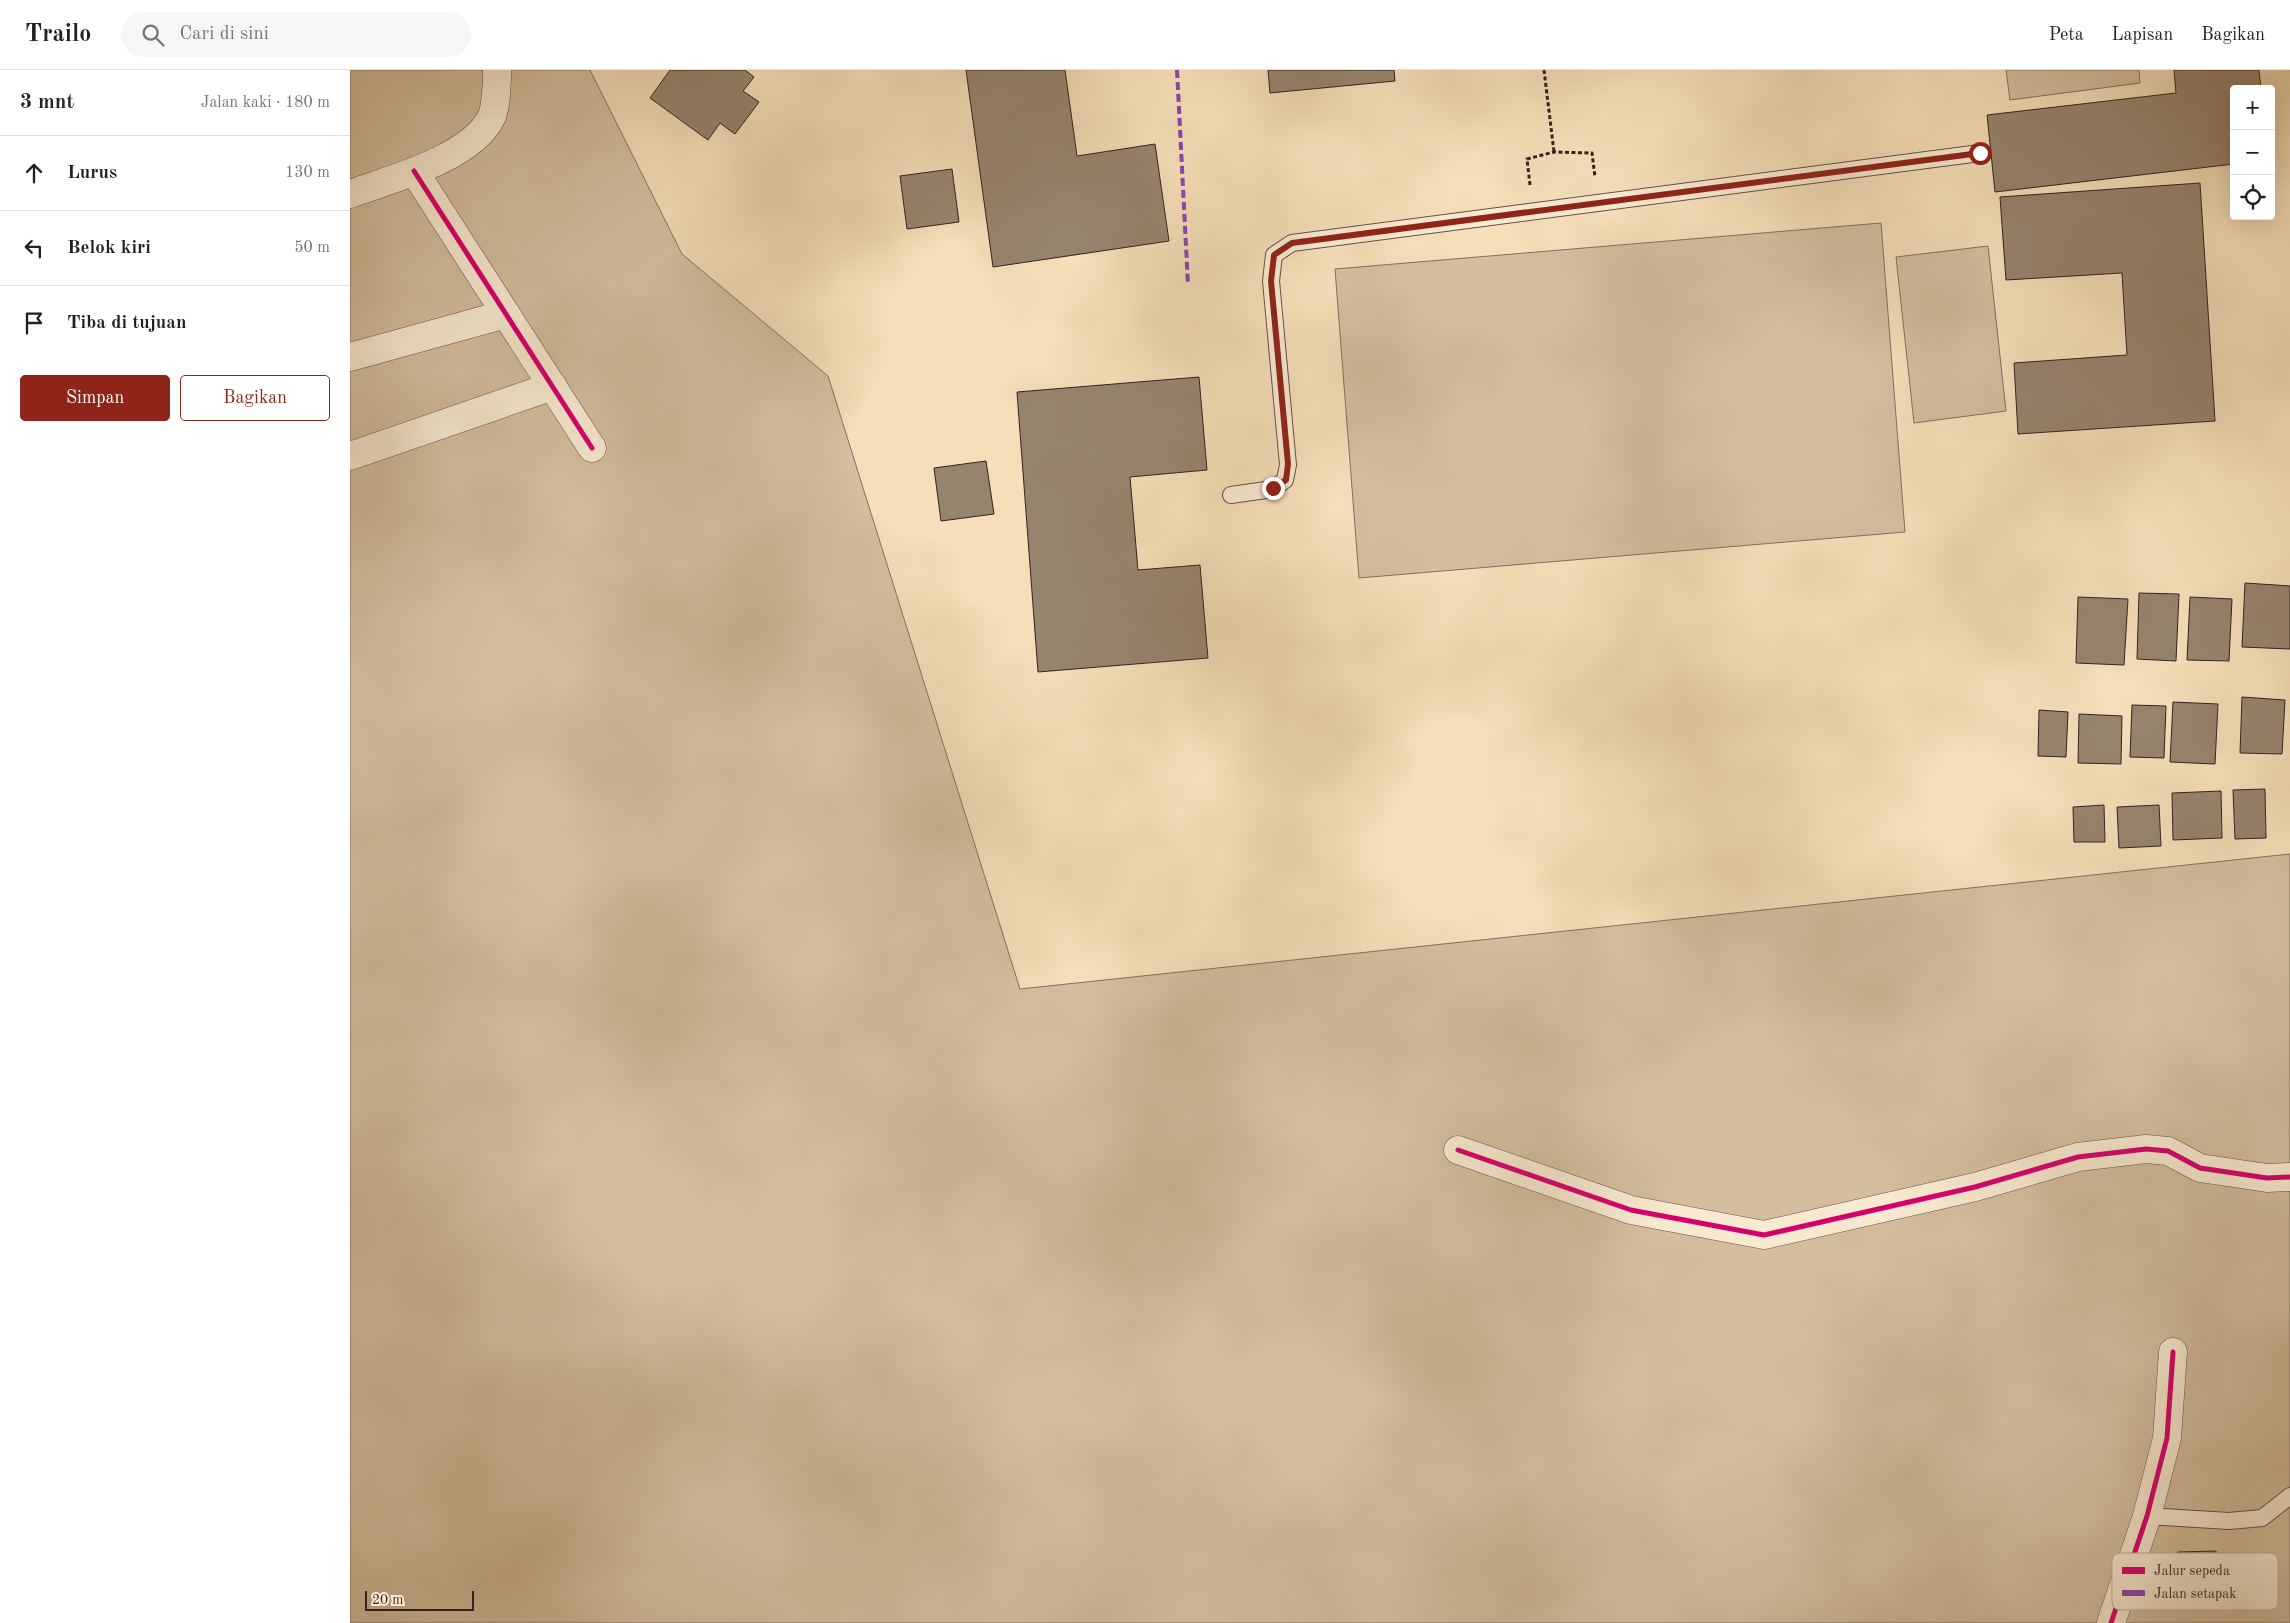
<!DOCTYPE html>
<html lang="id">
<head>
<meta charset="utf-8">
<style>
  body { margin:0; font-family:"Old Standard TT",serif; background:#f6f6f6; color:#202124 }
  .controls { position:absolute; right:15px; top:15px; display:grid; overflow:hidden; border-radius:5px; box-shadow:0 5px 20px #0002 }
  .controls button { width:45px; height:45px; display:grid; place-items:center; padding:0; border:0; border-bottom:1px solid #e0e0e0; background:#fff; color:#202124; font:25px sans-serif }
  .scale { position:absolute; left:15px; bottom:12px; width:109px; box-sizing:border-box; padding-left:5px; border:2px solid #32231d; border-top:0; font-size:14px; line-height:18px; white-space:nowrap; color:#32231d; -webkit-text-stroke:4px #f8ead1; paint-order:stroke }
  .stop { position:absolute; width:15px; height:15px; margin:-11px; border:4px solid #8f2418; border-radius:50%; background:#fff }
  .stop.end { background:#8f2418; border-color:#fff; box-shadow:0 1px 5px #0008 }
  .list { margin:0; padding:0; list-style:none }
  h2 { display:flex; justify-content:space-between; align-items:center; height:65px; margin:0; padding:0 20px; font-size:21px }
  h2 small { font-size:16px; font-weight:400; color:#757577 }
  .list li { display:grid; grid-template-columns:32px 1fr auto; gap:15px; align-items:center; box-sizing:border-box; height:75px; padding:0 20px; border-top:1px solid #e0e0e0 }
  .list b { display:block; font-size:19px; white-space:nowrap }
  .list em { font-size:16px; font-style:normal; color:#757577 }
  .actions { display:flex; gap:10px; padding:15px 20px }
  .actions a { flex:1; padding:11px 0; border:1px solid #8f2418; border-radius:5px; text-align:center; font-size:18px; color:#8f2418 }
  .actions .main { background:#8f2418; color:#fff }
  .icon { flex:none; width:28px; height:28px; fill:none; stroke:currentColor; stroke-width:2; stroke-linecap:round; stroke-linejoin:round }
  .map { position:relative; flex:none; width:1940px; height:1553px; overflow:hidden }
  header { display:flex; align-items:center; gap:30px; box-sizing:border-box; height:70px; padding:0 25px; background:#fff; border-bottom:1px solid #e0e0e0 }
  header strong { font-size:24px }
  nav { display:flex; gap:28px; margin-inline-start:auto; font-size:18px }
  .search { width:350px; height:45px; background:#f6f6f6; display:flex; align-items:center; gap:12px; box-sizing:border-box; padding:0 18px; border-radius:28px; color:#757577; font-size:19px }
  main { display:flex }
  aside { flex:1; background:#fff }
  .map>svg:first-child { display:block }
  .green { fill:#d4be9e; stroke:#83705e }
  .building { fill:#97846e; stroke:#32231d }
  .lines { fill:none; stroke-linecap:round; stroke-linejoin:round }
  .lane-casing { stroke:#635244; stroke-width:18 }
  .street-casing { stroke:#635244; stroke-width:29 }
  .path { stroke:#32231d; stroke-width:3; stroke-dasharray:4 2.5; stroke-linecap:butt }
  .lane { stroke:#f8ead1; stroke-width:16 }
  .street { stroke:#f8ead1; stroke-width:28 }
  .quiet { stroke:#8e44ad; stroke-width:4; stroke-dasharray:8 4; stroke-linecap:butt }
  .cycleway-casing { stroke:#f8ead1; stroke-width:8 }
  .cycleway { stroke:#d6006c; stroke-width:5 }
  .route { stroke:#8f2418; stroke-width:6 }
  .key { fill:#f8ead1; stroke:#bdae9b; stroke-width:1 }
  .key-label { font-size:14px; fill:#32231d }
</style>
</head>
<body>
<header>
<strong>Trailo</strong>
<div class="search"><svg class="icon" aria-label="search" viewBox="0 0 24 24"><circle cx="10" cy="10" r="6"/><path d="M15 15l6 6"/></svg>Cari di sini</div>
<nav><a>Peta</a><a>Lapisan</a><a>Bagikan</a></nav>
</header>
<main>
<aside>
<h2>3 mnt<small>Jalan kaki · 180 m</small></h2>
<ul class="list">
<li><svg class="icon" aria-label="ahead" viewBox="0 0 24 24"><path d="M12 20V5M6 11l6-6 6 6"/></svg><div><b>Lurus</b></div><em>130 m</em></li>
<li><svg class="icon" aria-label="left" viewBox="0 0 24 24"><path d="M17 20v-9H6M10 6l-5 5 5 5"/></svg><div><b>Belok kiri</b></div><em>50 m</em></li>
<li><svg class="icon" aria-label="arrive" viewBox="0 0 24 24"><path d="M6 21V4h12l-3 4 3 4H6"/></svg><div><b>Tiba di tujuan</b></div></li>
</ul>
<div class="actions"><a class="main">Simpan</a><a>Bagikan</a></div>
</aside>
<div class="map">
<svg width="1940" height="1553" viewBox="0 0 1940 1553">
  <rect width="100%" height="100%" fill="#f5deb8"/>
  <filter id="stains"><feTurbulence type="fractalNoise" baseFrequency=".004" numOctaves="4"/><feColorMatrix values="0 0 0 0 .2 0 0 0 0 .09 0 0 0 0 .02 0 0 0 .5 -.17"/></filter>
  <radialGradient id="worn" r=".72"><stop offset=".6" stop-color="#630" stop-opacity="0"/><stop offset="1" stop-color="#630" stop-opacity=".3"/></radialGradient>
  <path class="green" d="M 0,0 L 240,0 L 332,184 L 478,306 L 670,919 L 1940,784 L 1940,1553 L 0,1553 Z
    M 1656,0 L 1789,0 L 1790,13 L 1660,30 Z
    M 1531,153 L 1555,462 L 1009,508 L 985,199 Z
    M 1638,176 L 1656,341 L 1564,353 L 1546,187 Z"/>
  <path class="building" d="M 320,0 L 395,0 L 404,7 L 393,21 L 409,32 L 385,64 L 370,53 L 358,70 L 300,28 Z
    M 616,0 L 715,0 L 727,86 L 805,74 L 819,171 L 643,197 Z
    M 918,0 L 1044,0 L 1045,11 L 920,23 Z
    M 1824,0 L 1909,0 L 1911,19 L 1884,19 L 1884,94 L 1645,122 L 1637,45 L 1826,23 Z
    M 602,99 L 609,152 L 557,159 L 550,106 Z
    M 1850,113 L 1865,351 L 1668,364 L 1664,293 L 1777,285 L 1772,203 L 1656,210 L 1650,127 Z
    M 849,307 L 857,400 L 780,407 L 788,500 L 850,495 L 858,588 L 688,602 L 667,322 Z
    M 636,391 L 644,444 L 591,451 L 584,398 Z
    M 1895,513 L 1940,516 L 1940,579 L 1892,577 Z
    M 1789,523 L 1829,524 L 1826,591 L 1787,589 Z
    M 1728,527 L 1778,529 L 1774,595 L 1726,593 Z
    M 1840,527 L 1882,529 L 1879,591 L 1837,590 Z
    M 1892,627 L 1935,630 L 1932,684 L 1890,683 Z
    M 1823,632 L 1868,634 L 1865,694 L 1820,692 Z
    M 1782,635 L 1816,636 L 1814,688 L 1780,687 Z
    M 1689,640 L 1718,642 L 1716,687 L 1688,686 Z
    M 1729,644 L 1772,646 L 1771,694 L 1728,693 Z
    M 1915,719 L 1916,768 L 1885,769 L 1883,720 Z
    M 1871,721 L 1872,768 L 1823,770 L 1822,723 Z
    M 1754,735 L 1755,772 L 1724,772 L 1723,737 Z
    M 1809,735 L 1811,776 L 1769,778 L 1767,737 Z
    M 1866,1481 L 1868,1520 L 1829,1521 L 1828,1482 Z"/>
  <g class="lines">
    <g class="lane-casing">
      <path id="lane" d="M 881,425 L 923,419 L 935,410 L 938,395 L 921,211 L 924,185 L 942,173 L 1630,83
        M 1797,1446 L 1879,1451 L 1912,1448 L 1940,1426"/>
    </g>
    <g class="street-casing">
      <path id="street" d="M 64,101 L 242,378
        M 0,124 C 41,109 123,88 142,46 C 146,36 147,11 147,0
        M 0,287 L 156,244
        M 0,386 L 203,316
        M 1108,1080 L 1281,1140 L 1414,1165 L 1625,1117 L 1728,1087 L 1796,1079 L 1818,1081 L 1850,1098 L 1917,1108 L 1940,1107
        M 1761,1553 L 1797,1446 L 1817,1368 L 1823,1282"/>
    </g>
    <path class="path" d="M 1194,0 L 1204,82
      M 1180,115 L 1177,89 L 1204,82 L 1242,83 L 1245,107"/>
    <use href="#lane" class="lane"/>
    <use href="#street" class="street"/>
    <path class="quiet" d="M 827,0 L 838,215"/>
    <g class="cycleway-casing">
      <path id="cycleway" d="M 64,101 L 242,378
        M 1108,1080 L 1281,1140 L 1414,1165 L 1625,1117 L 1728,1087 L 1796,1079 L 1818,1081 L 1850,1098 L 1917,1108 L 1940,1107
        M 1761,1553 L 1797,1446 L 1817,1368 L 1823,1282"/>
    </g>
    <use href="#cycleway" class="cycleway"/>
  </g>
  <g class="lines">
    <path class="route" d="M 923,418 L 936,410 L 938,394 L 921,211 L 924,185 L 942,173 L 1630,83"/>
  </g>
  <rect x="1762" y="1483" width="166" height="57" rx="8" class="key"/>
  <rect x="1772" y="1497" width="23" height="7" fill="#d6006c"/>
  <rect x="1772" y="1520" width="23" height="6" fill="#8e44ad"/>
  <g class="key-label">
    <text x="1804" y="1505">Jalur sepeda</text>
    <text x="1804" y="1528">Jalan setapak</text>
  </g>
  <rect width="100%" height="100%" filter="url(#stains)"/>
  <rect width="100%" height="100%" fill="url(#worn)"/>
</svg>
<div class="controls">
<button>+</button>
<button>−</button>
<button><svg class="icon" aria-label="locate" viewBox="0 0 24 24"><circle cx="12" cy="12" r="6"/><path d="M12 2v4M12 18v4M2 12h4M18 12h4"/></svg></button>
</div>
<div class="scale">20 m</div>
<div class="stop" style="left:1630px;top:83px"></div>
<div class="stop end" style="left:923px;top:418px"></div>
</div>
</main>
</body>
</html>
